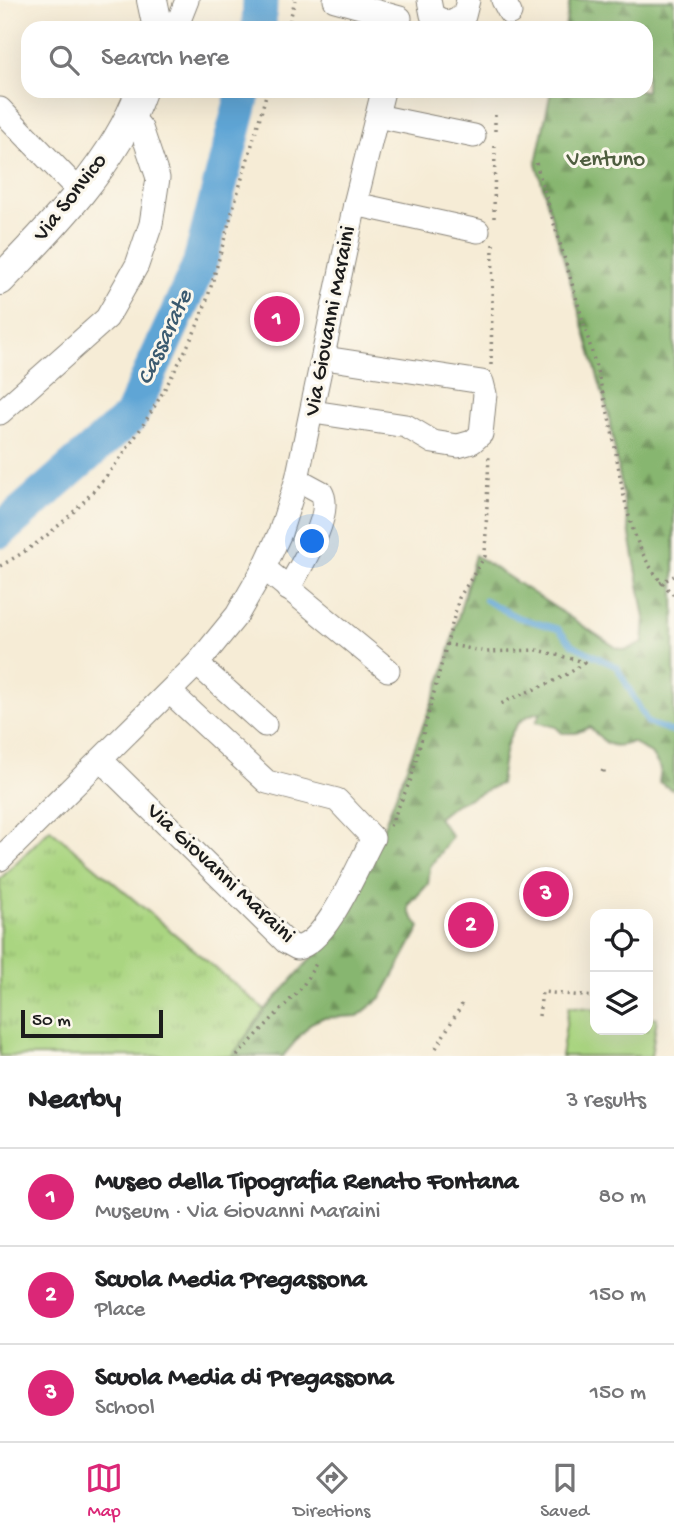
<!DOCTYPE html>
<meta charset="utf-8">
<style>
:root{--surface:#fff;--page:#f2f2f2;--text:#202124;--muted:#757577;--line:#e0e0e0;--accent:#db2777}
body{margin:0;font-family:"Gochi Hand",sans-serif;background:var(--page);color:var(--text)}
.controls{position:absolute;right:21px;bottom:21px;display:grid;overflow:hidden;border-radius:14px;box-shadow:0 7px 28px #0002}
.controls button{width:63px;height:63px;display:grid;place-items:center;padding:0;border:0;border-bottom:2px solid var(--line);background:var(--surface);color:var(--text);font:35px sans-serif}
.scale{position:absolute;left:21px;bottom:18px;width:142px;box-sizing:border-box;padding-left:7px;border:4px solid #1c1c1c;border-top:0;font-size:19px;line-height:24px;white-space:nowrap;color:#1c1c1c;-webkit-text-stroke:5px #fbf7ec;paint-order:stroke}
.you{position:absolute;left:313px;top:542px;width:24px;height:24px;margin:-18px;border:5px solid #fff;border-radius:50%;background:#1a73e8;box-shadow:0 0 0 10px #1a73e833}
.badge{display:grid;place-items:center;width:46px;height:46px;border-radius:50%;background:var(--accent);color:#fff;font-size:23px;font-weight:700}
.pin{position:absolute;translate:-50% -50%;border:4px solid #fff;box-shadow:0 2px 7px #0006}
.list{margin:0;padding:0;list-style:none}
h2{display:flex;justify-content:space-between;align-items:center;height:91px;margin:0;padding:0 28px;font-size:30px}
h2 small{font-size:23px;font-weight:400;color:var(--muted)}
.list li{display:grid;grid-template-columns:46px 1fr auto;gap:21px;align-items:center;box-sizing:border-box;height:98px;padding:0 28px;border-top:2px solid var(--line)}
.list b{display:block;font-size:26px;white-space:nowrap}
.list p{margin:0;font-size:23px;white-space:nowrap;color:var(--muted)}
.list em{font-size:23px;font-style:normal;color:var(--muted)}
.icon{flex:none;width:38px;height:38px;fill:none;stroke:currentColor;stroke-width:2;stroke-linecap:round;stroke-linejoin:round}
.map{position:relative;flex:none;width:674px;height:1056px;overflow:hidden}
.search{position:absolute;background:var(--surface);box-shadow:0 7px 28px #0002;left:21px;right:21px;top:21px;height:77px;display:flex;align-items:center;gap:18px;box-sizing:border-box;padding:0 24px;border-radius:21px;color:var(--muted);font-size:26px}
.sheet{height:385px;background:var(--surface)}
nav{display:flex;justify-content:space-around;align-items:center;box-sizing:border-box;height:98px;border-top:2px solid var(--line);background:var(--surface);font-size:19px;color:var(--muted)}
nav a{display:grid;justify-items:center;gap:4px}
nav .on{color:var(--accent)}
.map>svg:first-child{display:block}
.grass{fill:url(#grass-tufts);stroke:#63784e;stroke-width:2}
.forest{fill:url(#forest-firs);stroke:#526946;stroke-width:2}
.park{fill:#aad581;stroke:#63784e;stroke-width:2}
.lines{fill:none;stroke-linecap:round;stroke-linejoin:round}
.stream{stroke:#5ea5d5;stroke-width:6}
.river{stroke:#5ea5d5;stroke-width:35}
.minor-casing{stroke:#898479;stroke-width:25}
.major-casing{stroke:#898479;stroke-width:32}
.path{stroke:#898479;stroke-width:3.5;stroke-dasharray:2 5;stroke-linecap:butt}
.minor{stroke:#fff;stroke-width:23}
.major{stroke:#fff;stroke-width:30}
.labels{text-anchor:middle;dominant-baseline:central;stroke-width:6;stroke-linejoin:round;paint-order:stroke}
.park-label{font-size:23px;fill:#4e5d3f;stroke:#fbf7ec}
.street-label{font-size:23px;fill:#1c1c1c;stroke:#fbf7ec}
.water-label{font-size:24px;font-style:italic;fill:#3a5a6f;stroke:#fbf7ec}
</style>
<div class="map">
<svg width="674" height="1056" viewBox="0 0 674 1056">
<defs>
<pattern id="grass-tufts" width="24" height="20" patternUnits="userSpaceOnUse" patternTransform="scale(1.75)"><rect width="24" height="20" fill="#aad581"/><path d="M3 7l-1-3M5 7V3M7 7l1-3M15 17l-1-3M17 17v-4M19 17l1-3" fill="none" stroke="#92b66f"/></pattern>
<pattern id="forest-firs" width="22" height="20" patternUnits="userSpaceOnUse" patternTransform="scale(1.75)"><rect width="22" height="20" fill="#87b66f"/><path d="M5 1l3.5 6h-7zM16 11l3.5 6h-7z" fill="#6e935a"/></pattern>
</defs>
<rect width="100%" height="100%" fill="#fbf7ec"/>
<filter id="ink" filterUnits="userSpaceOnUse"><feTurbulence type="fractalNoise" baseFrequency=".0143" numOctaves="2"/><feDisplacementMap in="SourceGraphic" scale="14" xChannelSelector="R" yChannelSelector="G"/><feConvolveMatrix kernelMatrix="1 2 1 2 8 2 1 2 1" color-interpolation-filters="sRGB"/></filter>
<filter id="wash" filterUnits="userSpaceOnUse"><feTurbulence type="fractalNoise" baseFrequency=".00686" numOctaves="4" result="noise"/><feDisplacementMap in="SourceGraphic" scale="28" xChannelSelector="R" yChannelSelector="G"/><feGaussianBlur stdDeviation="1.57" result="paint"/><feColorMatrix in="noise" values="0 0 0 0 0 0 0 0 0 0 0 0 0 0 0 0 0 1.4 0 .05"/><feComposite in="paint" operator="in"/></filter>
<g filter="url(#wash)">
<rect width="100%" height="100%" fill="#f6ecd6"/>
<polygon class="grass" points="50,829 265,1010 232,1056 0,1056 0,879"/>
<path class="forest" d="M570 0H674V787L672 790 659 782 661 769 651 754 632 742C612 751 604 743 590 727L576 733H562L556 727 536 722 541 712C506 717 504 755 500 784L454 805 438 818 452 836 430 867 428 884 409 905V912L420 927 382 997 358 1016 322 1018 311 1023 283 1056H232L265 1010 324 944 373 854 443 674 475 555 617 648 626 650 643 643 645 618 608 412 536 163 551 91H646V28H565Z"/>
<polygon class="park" points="569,1006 595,1009 595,1030 648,1030 648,1017 657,1018 651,1056 561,1056"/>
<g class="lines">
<polyline class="stream" points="485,600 517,617 558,629 573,645 617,667 648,723 674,732"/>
<g class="river">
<polyline points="259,28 260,0"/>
<polyline points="0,531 130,417 199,266 244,91"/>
</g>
</g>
</g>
<g filter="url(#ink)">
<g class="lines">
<g class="minor-casing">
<g id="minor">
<polyline points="335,0 400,18"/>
<polyline points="429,0 432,15 448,24 464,16 468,0"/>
<polyline points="503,0 510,13"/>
<polyline points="176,28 187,0"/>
<polyline points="0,109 80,192"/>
<polyline points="377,116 474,136"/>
<polyline points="355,204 478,231"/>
<polyline points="313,412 406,426 433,442 458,446 472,442 481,434 485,394 482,382 325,358"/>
<polyline points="0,413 107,318 137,265 151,224 158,178 141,128 131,116"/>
<polyline points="264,568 388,670"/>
<path d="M288 589C299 569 335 513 321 492L297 479"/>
<polyline points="197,664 265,725"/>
<path d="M101 760 286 942 297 948C328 942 358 865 373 838L337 800 267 782 170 692"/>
<polyline points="0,859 197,664 237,615 264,568 280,533 297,479 355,204 383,91"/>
</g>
</g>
<g class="major-casing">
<g id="major">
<polyline points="152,0 158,28"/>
<path d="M0 280C51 228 117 160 141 91"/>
</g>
</g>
<g class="path">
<polyline points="288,28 295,0"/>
<polyline points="495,131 495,115"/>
<path d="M536 163C560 245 586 326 607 409 623 471 621 548 674 595"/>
<polyline points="494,218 495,142"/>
<polyline points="491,365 493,244"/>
<path d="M0 566C90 518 146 429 190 341 208 306 216 267 227 230 240 183 255 137 267 91"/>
<polyline points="660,583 674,576"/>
<path d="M446 644 487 652 538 650 584 662C561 683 526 690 499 705"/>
<polyline points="602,772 604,768 604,773"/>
<polyline points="390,826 411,779 459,598 485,556 489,453"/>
<polyline points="539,1016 542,992 595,997"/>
<polyline points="436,1048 464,1001"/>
<polyline points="237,1056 302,987 317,962"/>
</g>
<use href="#minor" class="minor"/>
<use href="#major" class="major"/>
</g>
</g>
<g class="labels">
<g class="park-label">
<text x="606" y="160">Ventuno</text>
</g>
<g class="street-label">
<text transform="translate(71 198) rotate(-52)">Via Sonvico</text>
<text transform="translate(331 321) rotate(-79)">Via Giovanni Maraini</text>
<text transform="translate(220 874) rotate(43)">Via Giovanni Maraini</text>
</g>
<g class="water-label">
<text transform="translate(166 338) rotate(-65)">Cassarate</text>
</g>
</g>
</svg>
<div class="controls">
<button><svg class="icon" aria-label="locate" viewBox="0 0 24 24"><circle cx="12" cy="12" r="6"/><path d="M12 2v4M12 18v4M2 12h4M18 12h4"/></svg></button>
<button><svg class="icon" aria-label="layers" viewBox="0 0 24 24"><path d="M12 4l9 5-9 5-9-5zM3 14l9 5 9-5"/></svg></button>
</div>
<div class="scale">50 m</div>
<div class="you"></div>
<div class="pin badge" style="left:277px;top:319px">1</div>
<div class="pin badge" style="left:471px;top:925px">2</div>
<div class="pin badge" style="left:546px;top:894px">3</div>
<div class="search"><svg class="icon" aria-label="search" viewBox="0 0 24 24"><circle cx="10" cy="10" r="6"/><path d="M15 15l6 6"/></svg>Search here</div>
</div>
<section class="sheet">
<h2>Nearby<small>3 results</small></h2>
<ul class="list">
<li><span class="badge">1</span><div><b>Museo della Tipografia Renato Fontana</b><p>Museum · Via Giovanni Maraini</p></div><em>80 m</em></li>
<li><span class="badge">2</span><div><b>Scuola Media Pregassona</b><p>Place</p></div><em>150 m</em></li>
<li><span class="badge">3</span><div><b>Scuola Media di Pregassona</b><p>School</p></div><em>150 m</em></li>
</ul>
</section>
<nav>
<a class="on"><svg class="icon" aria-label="map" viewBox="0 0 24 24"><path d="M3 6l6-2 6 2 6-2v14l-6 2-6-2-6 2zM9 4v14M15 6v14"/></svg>Map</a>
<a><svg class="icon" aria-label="directions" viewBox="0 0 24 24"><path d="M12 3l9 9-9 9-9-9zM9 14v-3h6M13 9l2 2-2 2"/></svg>Directions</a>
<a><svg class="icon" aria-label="saved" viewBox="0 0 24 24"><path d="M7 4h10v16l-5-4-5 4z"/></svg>Saved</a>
</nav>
